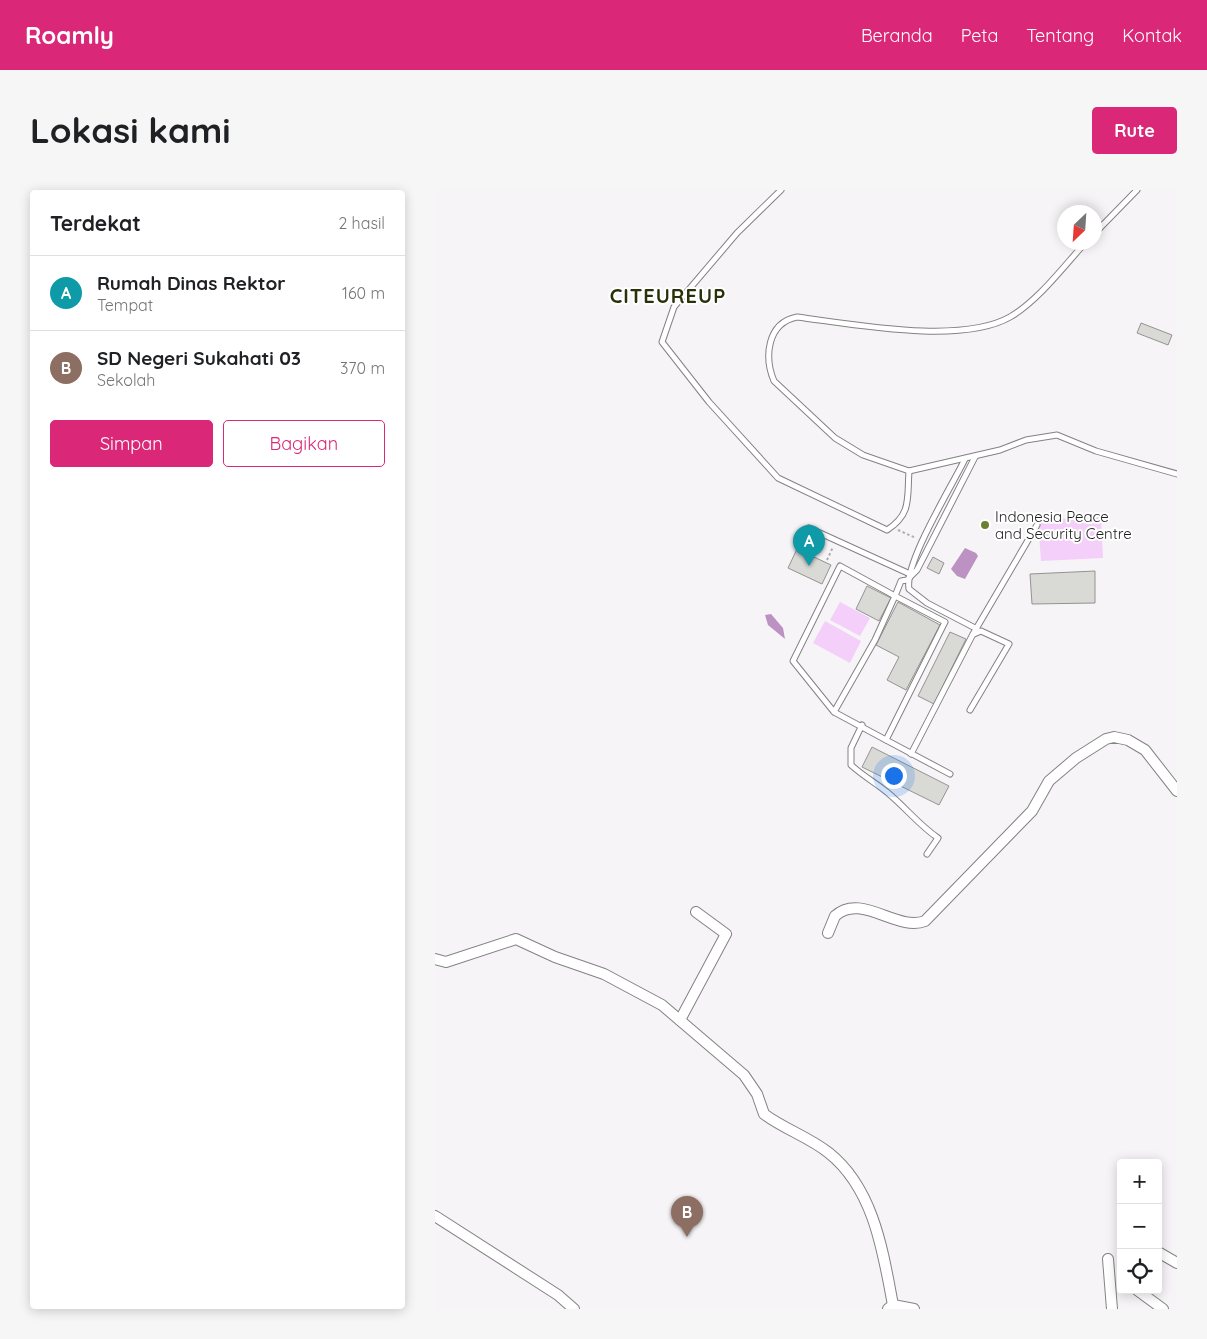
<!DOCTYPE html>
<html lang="id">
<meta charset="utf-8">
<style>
:root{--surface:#fff;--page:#f6f6f6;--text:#202124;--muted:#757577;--line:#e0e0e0;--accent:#db2777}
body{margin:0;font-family:Quicksand,sans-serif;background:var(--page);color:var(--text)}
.controls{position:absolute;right:15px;bottom:15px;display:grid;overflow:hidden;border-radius:5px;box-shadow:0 2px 12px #0003}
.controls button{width:45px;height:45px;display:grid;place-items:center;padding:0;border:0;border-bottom:1px solid var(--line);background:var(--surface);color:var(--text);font:25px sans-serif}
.compass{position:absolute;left:622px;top:15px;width:45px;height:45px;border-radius:50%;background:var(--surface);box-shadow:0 2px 12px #0003;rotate:205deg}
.you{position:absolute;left:458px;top:585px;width:18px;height:18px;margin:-12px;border:4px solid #fff;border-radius:50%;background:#1a73e8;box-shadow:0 0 0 8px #1a73e833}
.badge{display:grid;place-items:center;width:32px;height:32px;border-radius:50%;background:var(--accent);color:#fff;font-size:16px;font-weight:700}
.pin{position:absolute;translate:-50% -41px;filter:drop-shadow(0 1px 2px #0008)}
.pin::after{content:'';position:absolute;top:26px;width:18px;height:15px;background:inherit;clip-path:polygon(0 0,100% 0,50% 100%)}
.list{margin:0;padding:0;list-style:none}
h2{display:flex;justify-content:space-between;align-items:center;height:65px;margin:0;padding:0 20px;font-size:21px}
h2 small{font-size:16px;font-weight:400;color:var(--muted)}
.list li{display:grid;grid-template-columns:32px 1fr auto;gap:15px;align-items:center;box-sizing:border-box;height:75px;padding:0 20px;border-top:1px solid var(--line)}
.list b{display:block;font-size:19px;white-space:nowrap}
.list p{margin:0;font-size:16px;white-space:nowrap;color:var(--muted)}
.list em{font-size:16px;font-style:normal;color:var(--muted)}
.actions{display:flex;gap:10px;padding:15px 20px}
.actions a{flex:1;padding:11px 0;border:1px solid var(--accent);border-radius:5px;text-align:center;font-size:18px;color:var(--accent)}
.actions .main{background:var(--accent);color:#fff}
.icon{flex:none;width:28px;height:28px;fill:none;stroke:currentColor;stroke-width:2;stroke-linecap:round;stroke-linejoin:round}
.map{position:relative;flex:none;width:742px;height:1119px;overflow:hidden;border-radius:5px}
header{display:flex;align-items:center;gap:30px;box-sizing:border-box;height:70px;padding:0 25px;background:var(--accent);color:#fff}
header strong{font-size:24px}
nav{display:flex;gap:28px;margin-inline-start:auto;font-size:18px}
.intro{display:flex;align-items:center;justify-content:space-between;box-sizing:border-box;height:120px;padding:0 30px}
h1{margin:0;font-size:35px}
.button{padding:12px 22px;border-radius:5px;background:var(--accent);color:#fff;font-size:18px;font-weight:700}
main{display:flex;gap:30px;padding:0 30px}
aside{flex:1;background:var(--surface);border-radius:5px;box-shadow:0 2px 12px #0003}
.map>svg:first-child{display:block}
.green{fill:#f3cff9}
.water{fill:#bc92c3}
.building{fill:#d9dad6;stroke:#939491}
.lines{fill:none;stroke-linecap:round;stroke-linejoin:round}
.lane-casing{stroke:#848284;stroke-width:7}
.street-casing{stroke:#848284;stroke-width:12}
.path{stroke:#aeabae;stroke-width:2;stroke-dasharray:2.5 2.5;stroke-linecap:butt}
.lane{stroke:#fff;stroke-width:5}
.street{stroke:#fff;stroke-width:10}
.poi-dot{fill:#6e802f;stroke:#fff;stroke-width:2}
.labels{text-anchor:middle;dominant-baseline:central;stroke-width:4;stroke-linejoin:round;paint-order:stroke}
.poi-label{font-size:15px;fill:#201f20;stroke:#fff;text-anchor:start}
.district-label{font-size:20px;font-weight:bold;letter-spacing:1px;fill:#293109;stroke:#fff}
</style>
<header>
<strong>Roamly</strong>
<nav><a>Beranda</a><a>Peta</a><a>Tentang</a><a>Kontak</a></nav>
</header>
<div class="intro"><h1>Lokasi kami</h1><a class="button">Rute</a></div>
<main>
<aside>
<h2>Terdekat<small>2 hasil</small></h2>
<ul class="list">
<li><span class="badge" style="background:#0f9aa8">A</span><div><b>Rumah Dinas Rektor</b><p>Tempat</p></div><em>160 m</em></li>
<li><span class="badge" style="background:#8d6e63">B</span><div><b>SD Negeri Sukahati 03</b><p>Sekolah</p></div><em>370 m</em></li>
</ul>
<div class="actions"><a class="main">Simpan</a><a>Bagikan</a></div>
</aside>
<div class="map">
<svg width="742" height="1119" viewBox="0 0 742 1119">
<rect width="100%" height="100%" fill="#f7f4f7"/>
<g class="green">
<polygon points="666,327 668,368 606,371 603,330"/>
<polygon points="405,412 435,428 425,446 395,430"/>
<polygon points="390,431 426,451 415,473 378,453"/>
</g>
<g class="water">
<polygon points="530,358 541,363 543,366 530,389 522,386 516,379"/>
<polygon points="336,424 348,438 350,449 333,435 330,425"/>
</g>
<g class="building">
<polygon points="706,133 737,145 733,155 702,143"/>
<polygon points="362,359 396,375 387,394 353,378"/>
<polygon points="498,367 509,373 504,384 492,378"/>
<polygon points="660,381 660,413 597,414 595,384"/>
<polygon points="432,396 456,408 444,431 421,419"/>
<polygon points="463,412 505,435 471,500 452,490 464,467 441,455"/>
<polygon points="515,442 531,449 499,514 483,506"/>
<polygon points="437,557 514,596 504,615 427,577"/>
</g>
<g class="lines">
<g class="lane-casing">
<g id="lane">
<path d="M346 0 302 43 239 117 227 152 274 212 343 288 452 340C477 324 472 308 474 281"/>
<polyline points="660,43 702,0"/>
<path d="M651 52C629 76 603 111 575 127 526 155 418 134 362 127 332 133 329 167 339 191L400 248 428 265 474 281 565 260 591 250 622 245 661 261 742 284"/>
<path d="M530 269C517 296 469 373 474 399L492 413 542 439"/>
<polyline points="374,338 475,384"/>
<polyline points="535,520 574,454 546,441 539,444"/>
<polyline points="399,522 358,471 405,376 460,406 440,450 399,522 451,550"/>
<path d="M427 535 416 558V575C428 586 441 593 453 603 471 618 484 635 503 648L492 664"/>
<polyline points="476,564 538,444 602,335"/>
<polyline points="515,584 451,550 510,432 460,406 466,391 472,390 482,380 540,267"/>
</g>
</g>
<g class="street-casing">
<g id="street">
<path d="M393 743 400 726C426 702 462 742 490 731L597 621 614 591 641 568 671 549 679 547 693 550 710 560 742 601"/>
<path d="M0 769 11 772 81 749 120 767 169 784 227 815 309 885 322 904 329 924C349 939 374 947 394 963 439 999 448 1062 458 1115"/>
<polyline points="245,830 291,744 261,722"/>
<polyline points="0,1026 123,1105 139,1119"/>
<polyline points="723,1062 742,1073"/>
<polyline points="673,1069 677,1119"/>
<polyline points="702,1100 728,1119"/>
<polyline points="453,1119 458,1115 479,1119"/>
</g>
</g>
<g class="path">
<polyline points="463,340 481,348"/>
<polyline points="392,370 398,357"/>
</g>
<use href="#lane" class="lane"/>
<use href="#street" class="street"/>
</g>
<circle class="poi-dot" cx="550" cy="335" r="5"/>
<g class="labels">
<g class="poi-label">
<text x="560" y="326">Indonesia Peace<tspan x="560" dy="17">and Security Centre</tspan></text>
</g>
<g class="district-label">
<text x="233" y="105">CITEUREUP</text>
</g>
</g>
</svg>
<div class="controls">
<button>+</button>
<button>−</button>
<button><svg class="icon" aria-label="locate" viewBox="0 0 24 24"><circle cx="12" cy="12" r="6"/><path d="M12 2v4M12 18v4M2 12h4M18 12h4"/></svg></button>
</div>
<svg class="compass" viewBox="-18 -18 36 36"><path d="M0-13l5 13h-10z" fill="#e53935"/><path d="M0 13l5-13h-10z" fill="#757577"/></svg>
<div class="you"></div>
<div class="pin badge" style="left:374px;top:376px;background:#0f9aa8">A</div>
<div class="pin badge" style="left:252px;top:1047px;background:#8d6e63">B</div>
</div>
</main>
